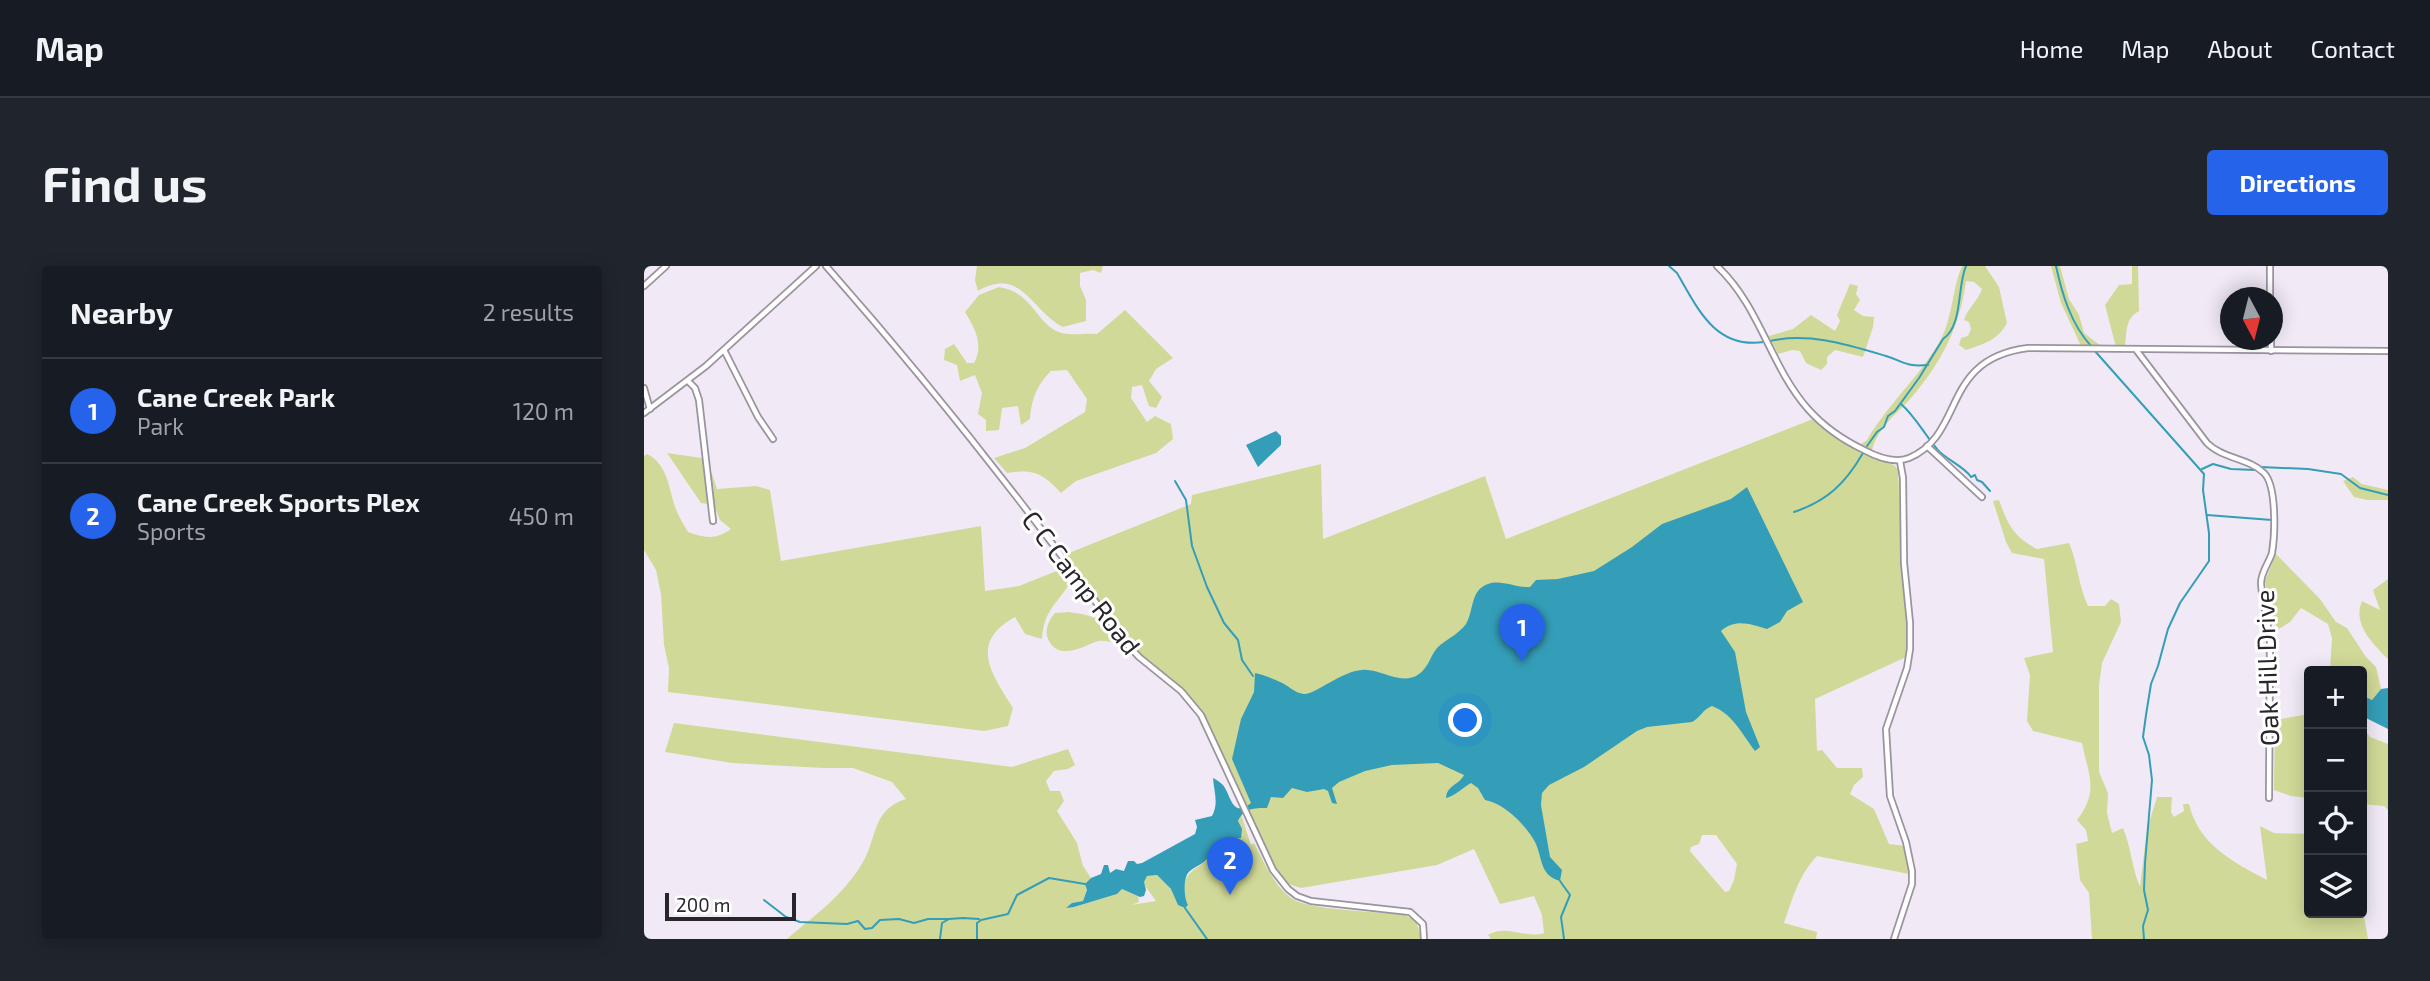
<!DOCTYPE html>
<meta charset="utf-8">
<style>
:root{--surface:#171b24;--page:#20242c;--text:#f1f3f6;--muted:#9ea1a6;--line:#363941;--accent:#2563eb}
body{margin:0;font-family:"Exo 2",sans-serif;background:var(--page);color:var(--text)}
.controls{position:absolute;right:21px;bottom:21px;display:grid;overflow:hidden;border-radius:7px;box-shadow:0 4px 18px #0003}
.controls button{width:63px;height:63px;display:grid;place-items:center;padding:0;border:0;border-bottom:2px solid var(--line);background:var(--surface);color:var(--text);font:35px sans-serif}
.compass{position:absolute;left:1576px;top:21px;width:63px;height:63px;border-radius:50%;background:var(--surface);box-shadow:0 4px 18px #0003;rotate:173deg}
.scale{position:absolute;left:21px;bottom:18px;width:131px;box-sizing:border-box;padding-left:7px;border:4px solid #29262b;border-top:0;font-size:19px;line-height:24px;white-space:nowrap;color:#29262b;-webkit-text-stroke:5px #fff;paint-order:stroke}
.you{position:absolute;left:822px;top:455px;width:24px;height:24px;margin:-18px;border:5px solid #fff;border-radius:50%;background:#1a73e8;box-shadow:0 0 0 10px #1a73e833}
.badge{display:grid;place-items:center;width:46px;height:46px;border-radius:50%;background:var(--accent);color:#fff;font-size:23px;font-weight:700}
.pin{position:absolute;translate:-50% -58px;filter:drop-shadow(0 2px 4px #0008)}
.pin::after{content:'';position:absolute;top:37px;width:24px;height:21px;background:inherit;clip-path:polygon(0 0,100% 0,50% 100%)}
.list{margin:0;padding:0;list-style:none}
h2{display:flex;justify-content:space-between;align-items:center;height:91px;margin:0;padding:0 28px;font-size:30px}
h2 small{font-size:23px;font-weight:400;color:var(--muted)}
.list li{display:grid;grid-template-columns:46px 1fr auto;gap:21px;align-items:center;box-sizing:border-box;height:105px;padding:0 28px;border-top:2px solid var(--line)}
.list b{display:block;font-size:26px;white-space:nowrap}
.list p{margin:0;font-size:23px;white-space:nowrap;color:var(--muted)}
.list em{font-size:23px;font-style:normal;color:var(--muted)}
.icon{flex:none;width:38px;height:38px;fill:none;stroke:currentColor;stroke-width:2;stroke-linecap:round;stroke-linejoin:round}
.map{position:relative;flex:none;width:1744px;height:673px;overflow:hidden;border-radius:7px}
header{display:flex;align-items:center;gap:42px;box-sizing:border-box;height:98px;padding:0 35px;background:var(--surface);border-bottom:2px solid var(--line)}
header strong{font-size:33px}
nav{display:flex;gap:38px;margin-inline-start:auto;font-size:24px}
.intro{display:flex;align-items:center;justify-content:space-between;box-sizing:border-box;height:168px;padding:0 42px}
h1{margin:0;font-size:49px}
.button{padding:18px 32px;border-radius:7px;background:var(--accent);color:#fff;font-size:24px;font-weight:700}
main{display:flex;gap:42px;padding:0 42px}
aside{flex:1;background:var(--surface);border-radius:7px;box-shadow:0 4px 18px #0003}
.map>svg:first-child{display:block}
.green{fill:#d1d998;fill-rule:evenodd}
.water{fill:#349eb8}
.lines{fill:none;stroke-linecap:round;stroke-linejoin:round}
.stream{stroke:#349eb8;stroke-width:2}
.street-casing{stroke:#9b939f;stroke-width:8}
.street{stroke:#fff;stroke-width:4.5}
.labels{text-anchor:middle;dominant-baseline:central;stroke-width:6;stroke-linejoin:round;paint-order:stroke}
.street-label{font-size:26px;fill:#29262b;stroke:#fff}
</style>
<header>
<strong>Map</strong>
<nav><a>Home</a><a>Map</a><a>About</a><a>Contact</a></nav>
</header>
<div class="intro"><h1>Find us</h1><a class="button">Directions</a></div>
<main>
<aside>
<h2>Nearby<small>2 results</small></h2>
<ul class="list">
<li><span class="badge">1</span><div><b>Cane Creek Park</b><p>Park</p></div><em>120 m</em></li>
<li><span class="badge">2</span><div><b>Cane Creek Sports Plex</b><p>Sports</p></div><em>450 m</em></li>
</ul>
</aside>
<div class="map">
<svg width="1744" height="673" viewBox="0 0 1744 673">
<rect width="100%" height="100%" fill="#f1eaf6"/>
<g class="green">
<path d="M333 0H459L457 7 449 4 436 7V20L442 34V55L419 61C387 45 378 0 334 25L331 14Z"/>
<path d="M1318 0H1341L1355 21 1363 57C1354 74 1340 78 1322 84L1315 79 1317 72 1324 70 1327 63 1325 56 1320 54C1323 43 1334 35 1338 23L1330 16 1322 15C1316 61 1297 97 1267 132 1251 150 1235 160 1228 184L1217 178 1223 174C1244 138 1277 109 1297 73 1309 49 1308 23 1318 0Z"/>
<polygon points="1407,0 1416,0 1425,33 1435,49 1440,67 1457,80 1437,80 1417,37"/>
<path d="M1488 0H1494L1495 45C1481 52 1483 66 1481 80L1472 81 1461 39 1475 19 1488 18Z"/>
<polygon points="1206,18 1214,20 1212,28 1216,34 1210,44 1219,50 1230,51 1229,61 1219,91 1191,84 1183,91 1183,98 1177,104 1162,97 1156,85 1148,84 1134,88 1125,70 1149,63 1167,49 1191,65 1196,55 1193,49"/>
<path d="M355 21C391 27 392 60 418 67 429 70 442 67 453 68L481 44 529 92 512 103 505 115 518 131 512 142 505 140 498 119 488 121 487 132 503 156 511 150 527 158 529 173 512 187 432 215 417 227C398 207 390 203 363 207L350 192 381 182 441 146 443 133 423 104 407 105C392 120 388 133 386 153L377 159 374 140 358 142 355 164 342 165V154L334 148 338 127 331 109 316 115 313 99 300 94 301 83 310 78 323 97H330C340 79 331 62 321 46L335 29Z"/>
<path d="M1169 153 1205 179 1251 200 1254 204 1259 306 1264 349 1262 391 1171 433 1173 485 1178 484 1193 502H1218L1219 511 1210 519 1206 528 1230 543 1245 578 1261 580 1265 608 1173 590C1154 610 1149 632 1140 657L1173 666 1172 673H847L844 669C863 658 880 673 900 667L898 649 890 630 856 638 830 583 793 599 657 622 641 617 628 597 568 465 556 443 537 423 488 382 420 289 547 238 548 229 677 198 679 273 841 210 862 273ZM1058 569H1072L1093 598 1090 614 1085 625 1081 626 1046 585 1047 581 1055 578Z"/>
<path d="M23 187 58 192 68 208 73 223 112 220 126 224 137 295 337 260 341 325 375 320 420 302 427 315C413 339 400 343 398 373L381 368 371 351C324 377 348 408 369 442L364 460 340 465 24 426 25 402 20 379 17 328 12 304 0 284V190L3 188C25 198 25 227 33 246 36 253 40 259 44 266 60 272 72 274 87 263L76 254 70 239 57 237Z"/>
<polygon points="1709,211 1718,218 1744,224 1744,234 1723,234 1710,231 1699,215"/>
<path d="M1355 234C1364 259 1369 270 1393 283L1425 277C1434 297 1434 319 1444 340H1461L1467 333 1475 338 1477 356 1458 397 1455 419V506L1464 527 1463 547 1468 567 1479 562C1487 581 1488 602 1496 621L1503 563 1513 531H1528L1527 546 1530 551 1540 545 1539 538H1545C1554 578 1589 596 1623 614L1616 560 1630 567 1665 568V647H1718V639L1724 673H1448L1445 627 1436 614 1432 578 1444 575 1442 564 1433 554C1455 525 1445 511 1438 477L1389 465 1383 455 1386 409 1380 392 1409 386 1400 293 1368 287 1362 276 1349 235Z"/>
<polygon points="1632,288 1676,333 1692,356 1703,362 1722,391 1732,401 1737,423 1728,434 1724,432 1718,434 1718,405 1686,405 1688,372 1684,358 1657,342 1646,356 1635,363 1629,355 1621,315"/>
<path d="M1744 313V393C1729 378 1708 358 1718 335L1736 344 1729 324Z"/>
<path d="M424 346C447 349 463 352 472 376 467 376 459 374 454 375 440 380 414 396 404 373 400 364 405 354 411 347Z"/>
<polygon points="1665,448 1665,532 1647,530 1630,524 1631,454"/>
<path d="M30 457 368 501 424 483 431 499 424 503 410 505 402 515 406 525H416L420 535 413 545 433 577 439 600 447 612 442 618 443 624 439 635 428 637 430 641 473 628 478 623 494 630 495 636 487 639 512 635 499 617 503 610 513 609 527 623 541 616C545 604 553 603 561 595 572 583 569 580 587 573L597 548 607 579 610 577C620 596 632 625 652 635 672 644 737 646 761 649L772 655 778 673H143C171 649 196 632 216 601 234 575 226 544 262 533L248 516 209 502H180L88 497 21 486Z"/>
<polygon points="1718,460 1726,471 1744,478 1744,544 1740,540 1718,538"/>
</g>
<g class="water">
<polygon points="632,165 637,170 637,179 614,201 602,179"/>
<path d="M1103 221 1159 336 1143 345 1136 356 1123 363C1107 358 1091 352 1077 365L1091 386 1102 446 1116 481 1111 485C1098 468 1089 448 1068 440 1059 443 1056 452 1048 456L1003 461 993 465 940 501 905 519 898 527 897 539 906 591 918 604 916 615C895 609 899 592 891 576 881 558 861 538 841 534L834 522 827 517C818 522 811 530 802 532 803 519 815 519 820 509L794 497 748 499 721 505 695 516 688 522 693 538 688 537 684 525 680 523 663 526 648 522 639 532 627 531 623 542C610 542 600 542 594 555L598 563 597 572C574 574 575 579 562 594 557 599 548 602 544 607 539 614 540 633 544 639L541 642 534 639 527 623 513 609 503 610 500 616 502 624 500 630 496 631 478 623 473 628 430 641 422 642 428 637 439 635 443 624 441 618 447 612 457 608 460 599H464L466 607 472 603 480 605 484 595H490L493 598 498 597 551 568 553 561 551 554 568 550C575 537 570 526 569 512 573 514 576 516 579 519 587 529 588 553 607 537L588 493 597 453 610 426 611 407C619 409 628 412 636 416 644 419 650 427 660 428 670 429 698 405 718 404 736 402 757 421 775 408 785 401 786 390 793 382 801 374 815 368 822 358 830 345 826 324 844 318 857 313 872 322 886 321L892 314 914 313 950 305 988 281 1018 258 1087 233Z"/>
<polygon points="1744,422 1744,463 1718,450 1718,434 1724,432 1728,434 1737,423"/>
</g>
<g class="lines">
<g class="stream">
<path d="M1025 0 1033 7C1054 43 1071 83 1120 76"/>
<path d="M1412 0C1418 28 1427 58 1447 80"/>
<path d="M1126 75C1165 66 1205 79 1242 90 1261 96 1262 101 1284 99"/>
<polyline points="1450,84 1560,208 1559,224 1565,267 1565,295 1536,337 1524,363 1514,400 1507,418 1502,449 1499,471 1505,489 1508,514 1501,597 1500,624 1504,644 1499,660 1500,673"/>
<path d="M1257 138C1271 150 1281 169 1293 183 1301 193 1321 201 1327 211L1331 209 1333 214 1338 216 1346 225"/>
<path d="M1223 180 1233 166 1240 161 1244 150 1251 145 1275 112 1299 73C1319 60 1313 20 1322 0"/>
<polyline points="1616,201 1664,203 1697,208 1716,222 1744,229"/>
<polyline points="1558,203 1569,198 1587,203 1611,204"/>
<polyline points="531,215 542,234 548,280 563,321 580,357 594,374 598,394 609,410"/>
<path d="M1150 246C1183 235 1201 218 1219 187"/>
<polyline points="1563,249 1628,254"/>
<polyline points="916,615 926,629 917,651 920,673"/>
<polyline points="120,634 142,651 156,656 203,658 214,655 221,663 228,662 236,654 255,653 270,657 284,653 305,653"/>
<polyline points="541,642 563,673"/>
<polyline points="296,673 298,657 305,653 319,652 335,653"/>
<polyline points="333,673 333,657 337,654 364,648 373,629 405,612 441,618"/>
</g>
<g class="street-casing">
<g id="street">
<path d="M182 0C288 120 387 246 481 376L495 391 537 425 557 449 629 604 644 623 653 630 667 635 766 646 779 658 780 673"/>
<path d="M1073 0C1116 40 1126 100 1164 143 1180 161 1199 174 1220 184 1233 191 1250 198 1265 192 1322 168 1296 93 1384 82L1744 85"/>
<polyline points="1626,0 1626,32"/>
<polyline points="0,20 22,0"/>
<polyline points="1627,74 1627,85"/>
<polyline points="80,84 114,151 129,173"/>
<path d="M1493 85 1563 177C1579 193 1605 192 1620 207 1633 220 1631 269 1628 287 1625 297 1617 306 1617 317 1618 336 1625 357 1626 377L1625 532"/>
<polyline points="44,115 51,122 55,134 69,255"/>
<polyline points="0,122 6,143"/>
<polyline points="0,147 62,100 172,0"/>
<polyline points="1283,180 1338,231"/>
<polyline points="1250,673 1268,618 1268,605 1262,576 1246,530 1242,463 1263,402 1266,383 1266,357 1260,297 1259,212 1256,195"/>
</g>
</g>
<use href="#street" class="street"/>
</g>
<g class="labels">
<g class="street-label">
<text transform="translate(438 316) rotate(52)">C C Camp Road</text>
<text transform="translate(1622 402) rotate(-92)">Oak Hill Drive</text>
</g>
</g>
</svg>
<div class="controls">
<button>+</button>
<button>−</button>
<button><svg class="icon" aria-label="locate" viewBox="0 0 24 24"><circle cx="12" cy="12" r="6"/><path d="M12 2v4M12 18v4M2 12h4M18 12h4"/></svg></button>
<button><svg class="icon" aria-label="layers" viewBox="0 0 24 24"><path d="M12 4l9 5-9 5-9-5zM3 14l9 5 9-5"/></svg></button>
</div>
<svg class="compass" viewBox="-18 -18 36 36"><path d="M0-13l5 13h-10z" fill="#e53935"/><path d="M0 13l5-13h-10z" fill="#9ea1a6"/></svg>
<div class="scale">200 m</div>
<div class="you"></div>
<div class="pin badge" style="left:878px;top:396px">1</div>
<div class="pin badge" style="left:586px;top:629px">2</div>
</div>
</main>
